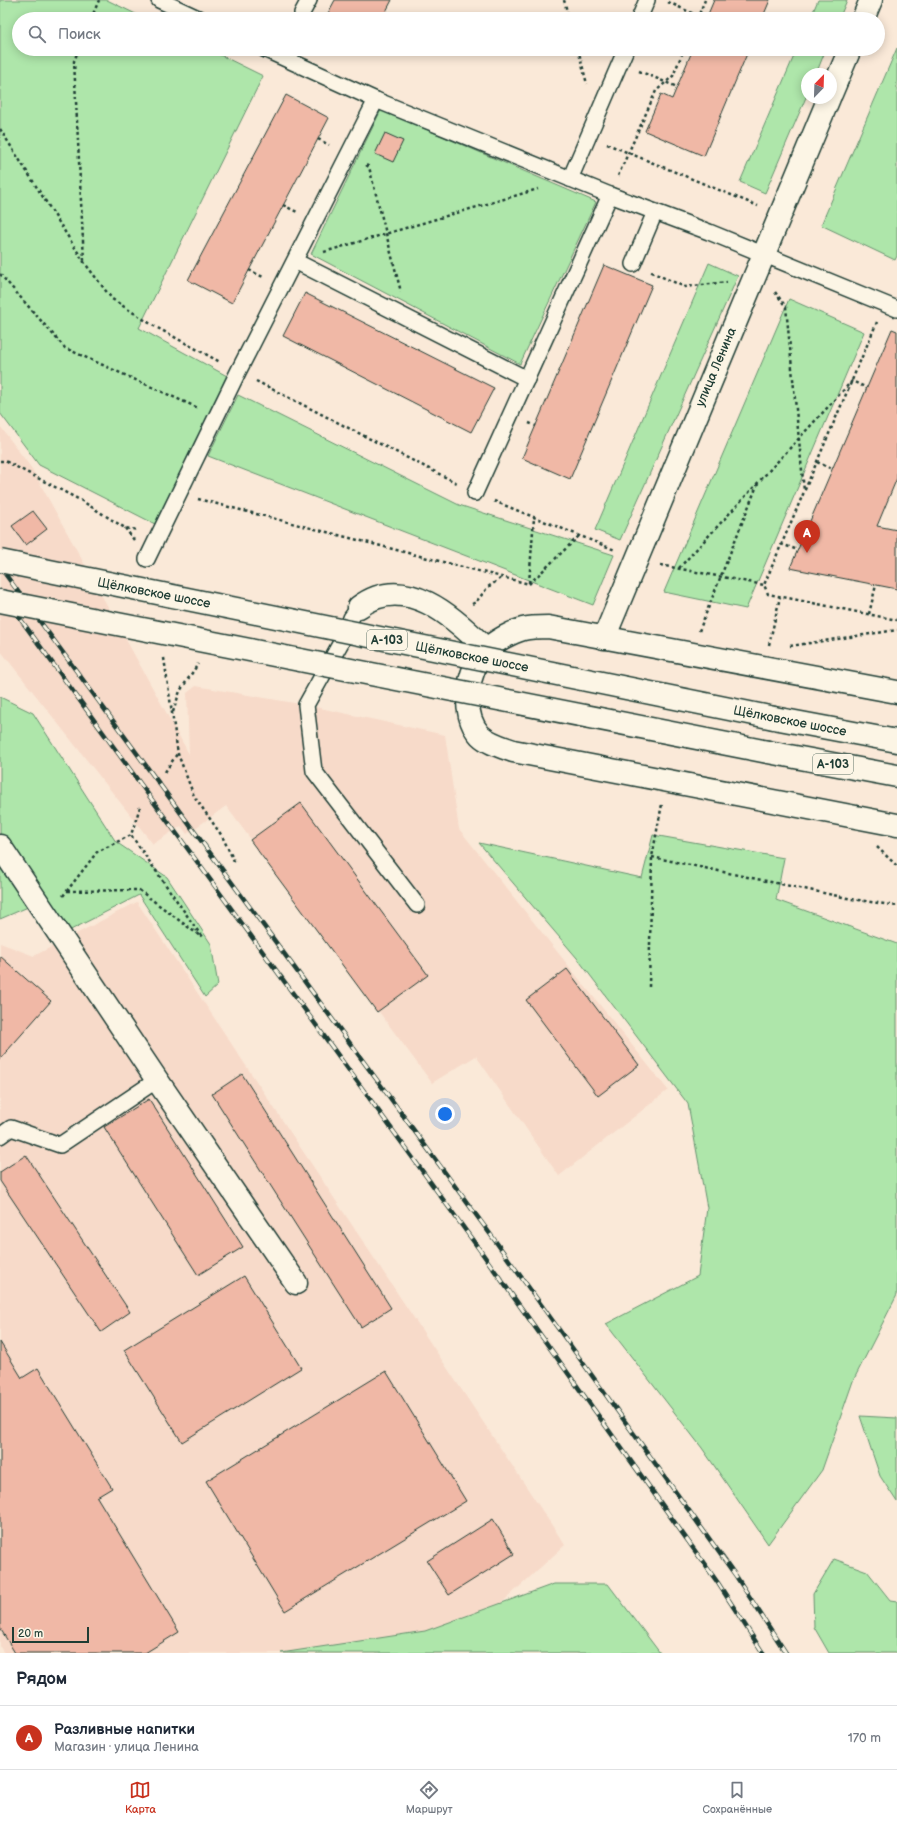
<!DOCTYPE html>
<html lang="ru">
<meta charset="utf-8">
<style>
:root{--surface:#fff;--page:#f6f6f7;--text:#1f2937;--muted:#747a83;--line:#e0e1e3;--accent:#c8321e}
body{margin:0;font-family:"Balsamiq Sans",sans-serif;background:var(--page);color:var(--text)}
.compass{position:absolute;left:801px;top:68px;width:36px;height:36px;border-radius:50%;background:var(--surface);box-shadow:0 2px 10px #0003;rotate:23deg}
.scale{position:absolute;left:12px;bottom:10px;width:77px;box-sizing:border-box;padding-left:4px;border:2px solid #1f3d34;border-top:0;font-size:11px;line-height:14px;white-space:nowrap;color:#1f3d34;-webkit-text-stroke:3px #fcf5e5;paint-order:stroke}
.you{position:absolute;left:445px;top:1114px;width:14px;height:14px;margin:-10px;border:3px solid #fff;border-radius:50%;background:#1a73e8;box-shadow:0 0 0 6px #1a73e833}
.badge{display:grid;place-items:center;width:26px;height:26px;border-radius:50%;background:var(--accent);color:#fff;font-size:13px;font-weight:700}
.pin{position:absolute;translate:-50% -33px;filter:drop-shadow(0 1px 2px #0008)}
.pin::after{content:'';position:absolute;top:21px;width:14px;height:12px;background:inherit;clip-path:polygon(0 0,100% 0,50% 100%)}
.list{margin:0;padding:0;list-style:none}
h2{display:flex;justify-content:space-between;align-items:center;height:52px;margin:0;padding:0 16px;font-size:17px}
h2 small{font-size:13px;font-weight:400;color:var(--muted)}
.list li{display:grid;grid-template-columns:26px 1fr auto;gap:12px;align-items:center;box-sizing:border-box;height:64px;padding:0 16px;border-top:1px solid var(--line)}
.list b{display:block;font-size:15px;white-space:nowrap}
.list p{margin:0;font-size:13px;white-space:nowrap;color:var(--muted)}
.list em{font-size:13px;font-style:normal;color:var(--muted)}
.icon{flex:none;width:22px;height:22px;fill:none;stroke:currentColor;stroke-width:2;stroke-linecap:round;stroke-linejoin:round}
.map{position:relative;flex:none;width:897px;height:1653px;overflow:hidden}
.search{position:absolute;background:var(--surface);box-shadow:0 2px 10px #0003;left:12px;right:12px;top:12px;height:44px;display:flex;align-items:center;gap:10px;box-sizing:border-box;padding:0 14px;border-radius:22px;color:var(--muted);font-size:15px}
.sheet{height:116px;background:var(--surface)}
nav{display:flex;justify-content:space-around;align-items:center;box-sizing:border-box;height:56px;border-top:1px solid var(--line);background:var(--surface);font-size:11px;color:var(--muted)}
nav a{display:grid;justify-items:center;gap:2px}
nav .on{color:var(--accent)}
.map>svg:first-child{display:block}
.built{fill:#f7dac9}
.green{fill:#aee6aa;stroke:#66926f}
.building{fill:#f0b8a6;stroke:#1f3d34}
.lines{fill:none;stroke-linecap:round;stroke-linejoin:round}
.service-casing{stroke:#1f3d34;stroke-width:18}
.minor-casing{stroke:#1f3d34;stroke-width:25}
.tertiary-casing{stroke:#1f3d34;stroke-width:25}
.primary-casing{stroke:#1f3d34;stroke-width:25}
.path{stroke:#1f3d34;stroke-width:2.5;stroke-dasharray:3 3;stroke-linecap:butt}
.service{stroke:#fcf5e5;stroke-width:15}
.minor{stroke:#fcf5e5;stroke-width:22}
.tertiary{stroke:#fcf5e5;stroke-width:22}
.primary{stroke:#fcf5e5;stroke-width:22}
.rail-casing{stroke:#1f3d34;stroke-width:4.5}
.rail{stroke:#fcf5e5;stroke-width:3;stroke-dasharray:9;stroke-linecap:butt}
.primary-bridge-casing{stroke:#1f3d34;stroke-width:25;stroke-linecap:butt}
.primary-bridge{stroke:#fcf5e5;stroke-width:22}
.labels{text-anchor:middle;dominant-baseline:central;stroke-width:3.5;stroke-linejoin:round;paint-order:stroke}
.shield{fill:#fcf5e5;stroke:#617469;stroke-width:1}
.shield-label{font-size:12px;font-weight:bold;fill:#1f3d34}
.street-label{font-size:13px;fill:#1f3d34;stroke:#fcf5e5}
</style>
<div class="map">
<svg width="897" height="1653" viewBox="0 0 897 1653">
<rect width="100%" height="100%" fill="#fae9d8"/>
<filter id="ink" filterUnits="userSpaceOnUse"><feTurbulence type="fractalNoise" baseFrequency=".025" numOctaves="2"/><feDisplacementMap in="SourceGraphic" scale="8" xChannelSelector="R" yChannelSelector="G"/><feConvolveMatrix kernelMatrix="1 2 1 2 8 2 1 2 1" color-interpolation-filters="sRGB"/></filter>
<g filter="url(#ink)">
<g class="built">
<polygon points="0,426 32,469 189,754 187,693 196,686 306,705 445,735 459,829 668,1090 559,1176 476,1056 432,1083 226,806 187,834 181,826 153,844 0,650"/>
<polygon points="137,902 565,1545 457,1644 444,1653 4,1653 0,1647 0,943 34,956"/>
</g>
<g class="green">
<polygon points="0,0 107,0 146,19 19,19 19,49 208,49 263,76 139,328 227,376 155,524 39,465 0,413"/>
<polygon points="818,0 847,0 839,19 810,19"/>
<polygon points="897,48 897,256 895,260 821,225"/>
<polygon points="797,49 826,49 816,74 807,74 807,95 765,193 740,182"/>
<polygon points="381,110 596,202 520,364 311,254"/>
<polygon points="709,263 738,276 620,540 595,530"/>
<polygon points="789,299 864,332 746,609 664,592"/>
<polygon points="238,395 459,505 614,555 593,605 208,456"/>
<polygon points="0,697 33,713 116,842 167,877 211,944 218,985 205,997 139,895 57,937 35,904 0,919"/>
<polygon points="653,835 784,858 776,900 897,944 897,1295 853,1381 822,1470 768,1544 702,1448 606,1324 698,1276 707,1208 688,1104 577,958 479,843 642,878"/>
<polygon points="860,1416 897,1418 897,1502 880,1476"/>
<polygon points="834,1559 867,1571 890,1600 897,1601 897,1653 829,1653 814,1627 813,1594"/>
<polygon points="554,1584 608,1584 660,1653 281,1653 425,1631"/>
</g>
<g class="building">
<polygon points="335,0 392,0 382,19 335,19 327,15"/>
<polygon points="714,0 770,0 762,19 706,19"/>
<polygon points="693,49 749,49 704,156 645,131 661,94 672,99"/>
<polygon points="286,95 329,118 232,303 188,280"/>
<polygon points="385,133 403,141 393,162 375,154"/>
<polygon points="604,265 652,285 570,479 522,458"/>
<polygon points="305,293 494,388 471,432 283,336"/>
<polygon points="892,329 897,331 897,478 877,526 897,530 897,589 790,568"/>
<polygon points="33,511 47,529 26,545 12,526"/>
<polygon points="301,803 428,975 377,1012 250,840"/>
<polygon points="0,956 51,1001 0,1059"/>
<polygon points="567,969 639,1065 598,1096 526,1000"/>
<polygon points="242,1074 391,1308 361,1327 212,1094"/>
<polygon points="149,1099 243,1247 198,1275 104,1127"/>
<polygon points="26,1155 130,1312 101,1332 0,1181 0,1172"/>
<polygon points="244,1276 301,1368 182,1442 124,1350"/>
<polygon points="0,1342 22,1378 38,1368 112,1488 97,1497 179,1632 145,1653 15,1653 0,1628"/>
<polygon points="386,1371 466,1501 285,1611 206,1481"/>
<polygon points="493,1519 514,1554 449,1595 427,1561"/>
</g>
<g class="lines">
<g class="service-casing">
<g id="service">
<polyline points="159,0 200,19"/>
<polyline points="302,13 309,0"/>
<polyline points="639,19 647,0"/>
<polyline points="264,49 376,100 610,195 709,232 897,309"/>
<polyline points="570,179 626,49"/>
<polyline points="295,261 527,379"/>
<polyline points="633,264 655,212"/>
<polyline points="475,493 610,195"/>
<polyline points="147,559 238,372 376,100"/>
<polyline points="359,607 351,618 344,637 306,705 314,771 417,905"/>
<polyline points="0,1136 11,1128 60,1145 157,1080"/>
</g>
</g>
<g class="minor-casing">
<g id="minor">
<path d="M359 607C405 572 454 617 486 649"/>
<polyline points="0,846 157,1080 296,1283"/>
</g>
</g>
<g class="tertiary-casing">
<g id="tertiary">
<polyline points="863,19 871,0"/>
<polyline points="831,94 850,49"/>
<polyline points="604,638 829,98"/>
<path d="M897 692 548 627C540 627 531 627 523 629 512 632 495 641 486 650 467 669 460 714 480 735 488 743 502 747 513 751L897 825"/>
</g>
</g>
<g class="primary-casing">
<g id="primary">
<polyline points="774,718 897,741"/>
<polyline points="768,752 897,776"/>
</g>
</g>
<g class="path">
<polyline points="564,0 569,19"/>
<polyline points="668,2 705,19"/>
<polyline points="91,19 99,0"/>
<polyline points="697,19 705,0"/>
<polyline points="79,49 74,61 84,261"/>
<polyline points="578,49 587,84"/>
<polyline points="639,71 677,87"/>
<polyline points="0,129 84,262 112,299 154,326 220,362"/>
<polyline points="318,139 329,145"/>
<polyline points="607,144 758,206"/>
<polyline points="366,165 369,167 401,292"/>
<polyline points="618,176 656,91 673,76 684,49"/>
<polyline points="283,205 297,212"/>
<polyline points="324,252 538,189"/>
<polyline points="249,270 263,277"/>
<polyline points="651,272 685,287 727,282"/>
<polyline points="0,274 65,348 198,408"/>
<polyline points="775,292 786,307 804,491"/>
<polyline points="877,322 764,585 768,594 897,620"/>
<polyline points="256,381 457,483"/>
<polyline points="529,423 536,426"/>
<polyline points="0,461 5,461 82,501 125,528 138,530"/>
<polyline points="817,462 832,469"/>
<polyline points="198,499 529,584"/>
<polyline points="494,501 615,550"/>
<polyline points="125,528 134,540"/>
<polyline points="781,544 798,550"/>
<polyline points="660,565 764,585"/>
<polyline points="679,568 852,381 867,388"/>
<polyline points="529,583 534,518"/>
<polyline points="529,584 579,536"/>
<polyline points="472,604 476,602 488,587 503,577"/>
<polyline points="869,614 876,585"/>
<polyline points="699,631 758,483"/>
<polyline points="769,645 780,597"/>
<polyline points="790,646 897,630"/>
<polyline points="164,658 178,754 194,796 222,836 235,863"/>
<polyline points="173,712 180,691 198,664"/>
<polyline points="165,772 177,754"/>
<polyline points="140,807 131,835 202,937"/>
<polyline points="877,847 897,866"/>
<polyline points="652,857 852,899 897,906"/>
<polyline points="67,891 139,890 200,936"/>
<polyline points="63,896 97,852 131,835"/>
<polyline points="649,987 652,857 662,804"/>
</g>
<use href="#service" class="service"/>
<use href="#minor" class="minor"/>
<use href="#tertiary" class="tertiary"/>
<use href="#primary" class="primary"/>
<g class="rail-casing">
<g id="rail">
<polyline points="0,567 496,1242 736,1576 786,1653"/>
<polyline points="0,591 482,1253 718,1583 763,1653"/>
</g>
</g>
<use href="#rail" class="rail"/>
<g class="primary-bridge-casing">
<g id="primary-bridge">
<polyline points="0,561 774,718"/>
<polyline points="0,601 768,752"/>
</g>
</g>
<use href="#primary-bridge" class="primary-bridge"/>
</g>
</g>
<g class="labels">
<g class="shield">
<rect x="367" y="630" width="40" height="20" rx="3"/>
<rect x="813" y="754" width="40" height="20" rx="3"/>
</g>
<g class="shield-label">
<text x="387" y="640">А-103</text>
<text x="833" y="764">А-103</text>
</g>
<g class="street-label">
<text transform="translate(716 367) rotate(-67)">улица Ленина</text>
<text transform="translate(154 593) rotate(11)">Щёлковское шоссе</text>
<text transform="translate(472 657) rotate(11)">Щёлковское шоссе</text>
<text transform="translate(790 721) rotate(11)">Щёлковское шоссе</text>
</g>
</g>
</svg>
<svg class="compass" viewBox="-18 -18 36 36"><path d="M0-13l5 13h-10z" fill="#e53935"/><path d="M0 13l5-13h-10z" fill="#747a83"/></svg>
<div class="scale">20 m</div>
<div class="you"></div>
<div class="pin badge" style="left:807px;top:553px">A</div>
<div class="search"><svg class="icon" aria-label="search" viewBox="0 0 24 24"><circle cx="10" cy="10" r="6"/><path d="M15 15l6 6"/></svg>Поиск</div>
</div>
<section class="sheet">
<h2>Рядом<small></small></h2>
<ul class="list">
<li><span class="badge">A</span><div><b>Разливные напитки</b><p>Магазин · улица Ленина</p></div><em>170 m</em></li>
</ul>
</section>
<nav>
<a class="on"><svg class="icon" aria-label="map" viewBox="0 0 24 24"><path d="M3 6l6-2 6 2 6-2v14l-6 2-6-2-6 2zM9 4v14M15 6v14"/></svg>Карта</a>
<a><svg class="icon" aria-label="directions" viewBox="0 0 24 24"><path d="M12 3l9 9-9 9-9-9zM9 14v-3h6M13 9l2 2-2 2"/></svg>Маршрут</a>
<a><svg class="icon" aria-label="saved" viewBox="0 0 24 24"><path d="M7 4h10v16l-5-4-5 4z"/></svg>Сохранённые</a>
</nav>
